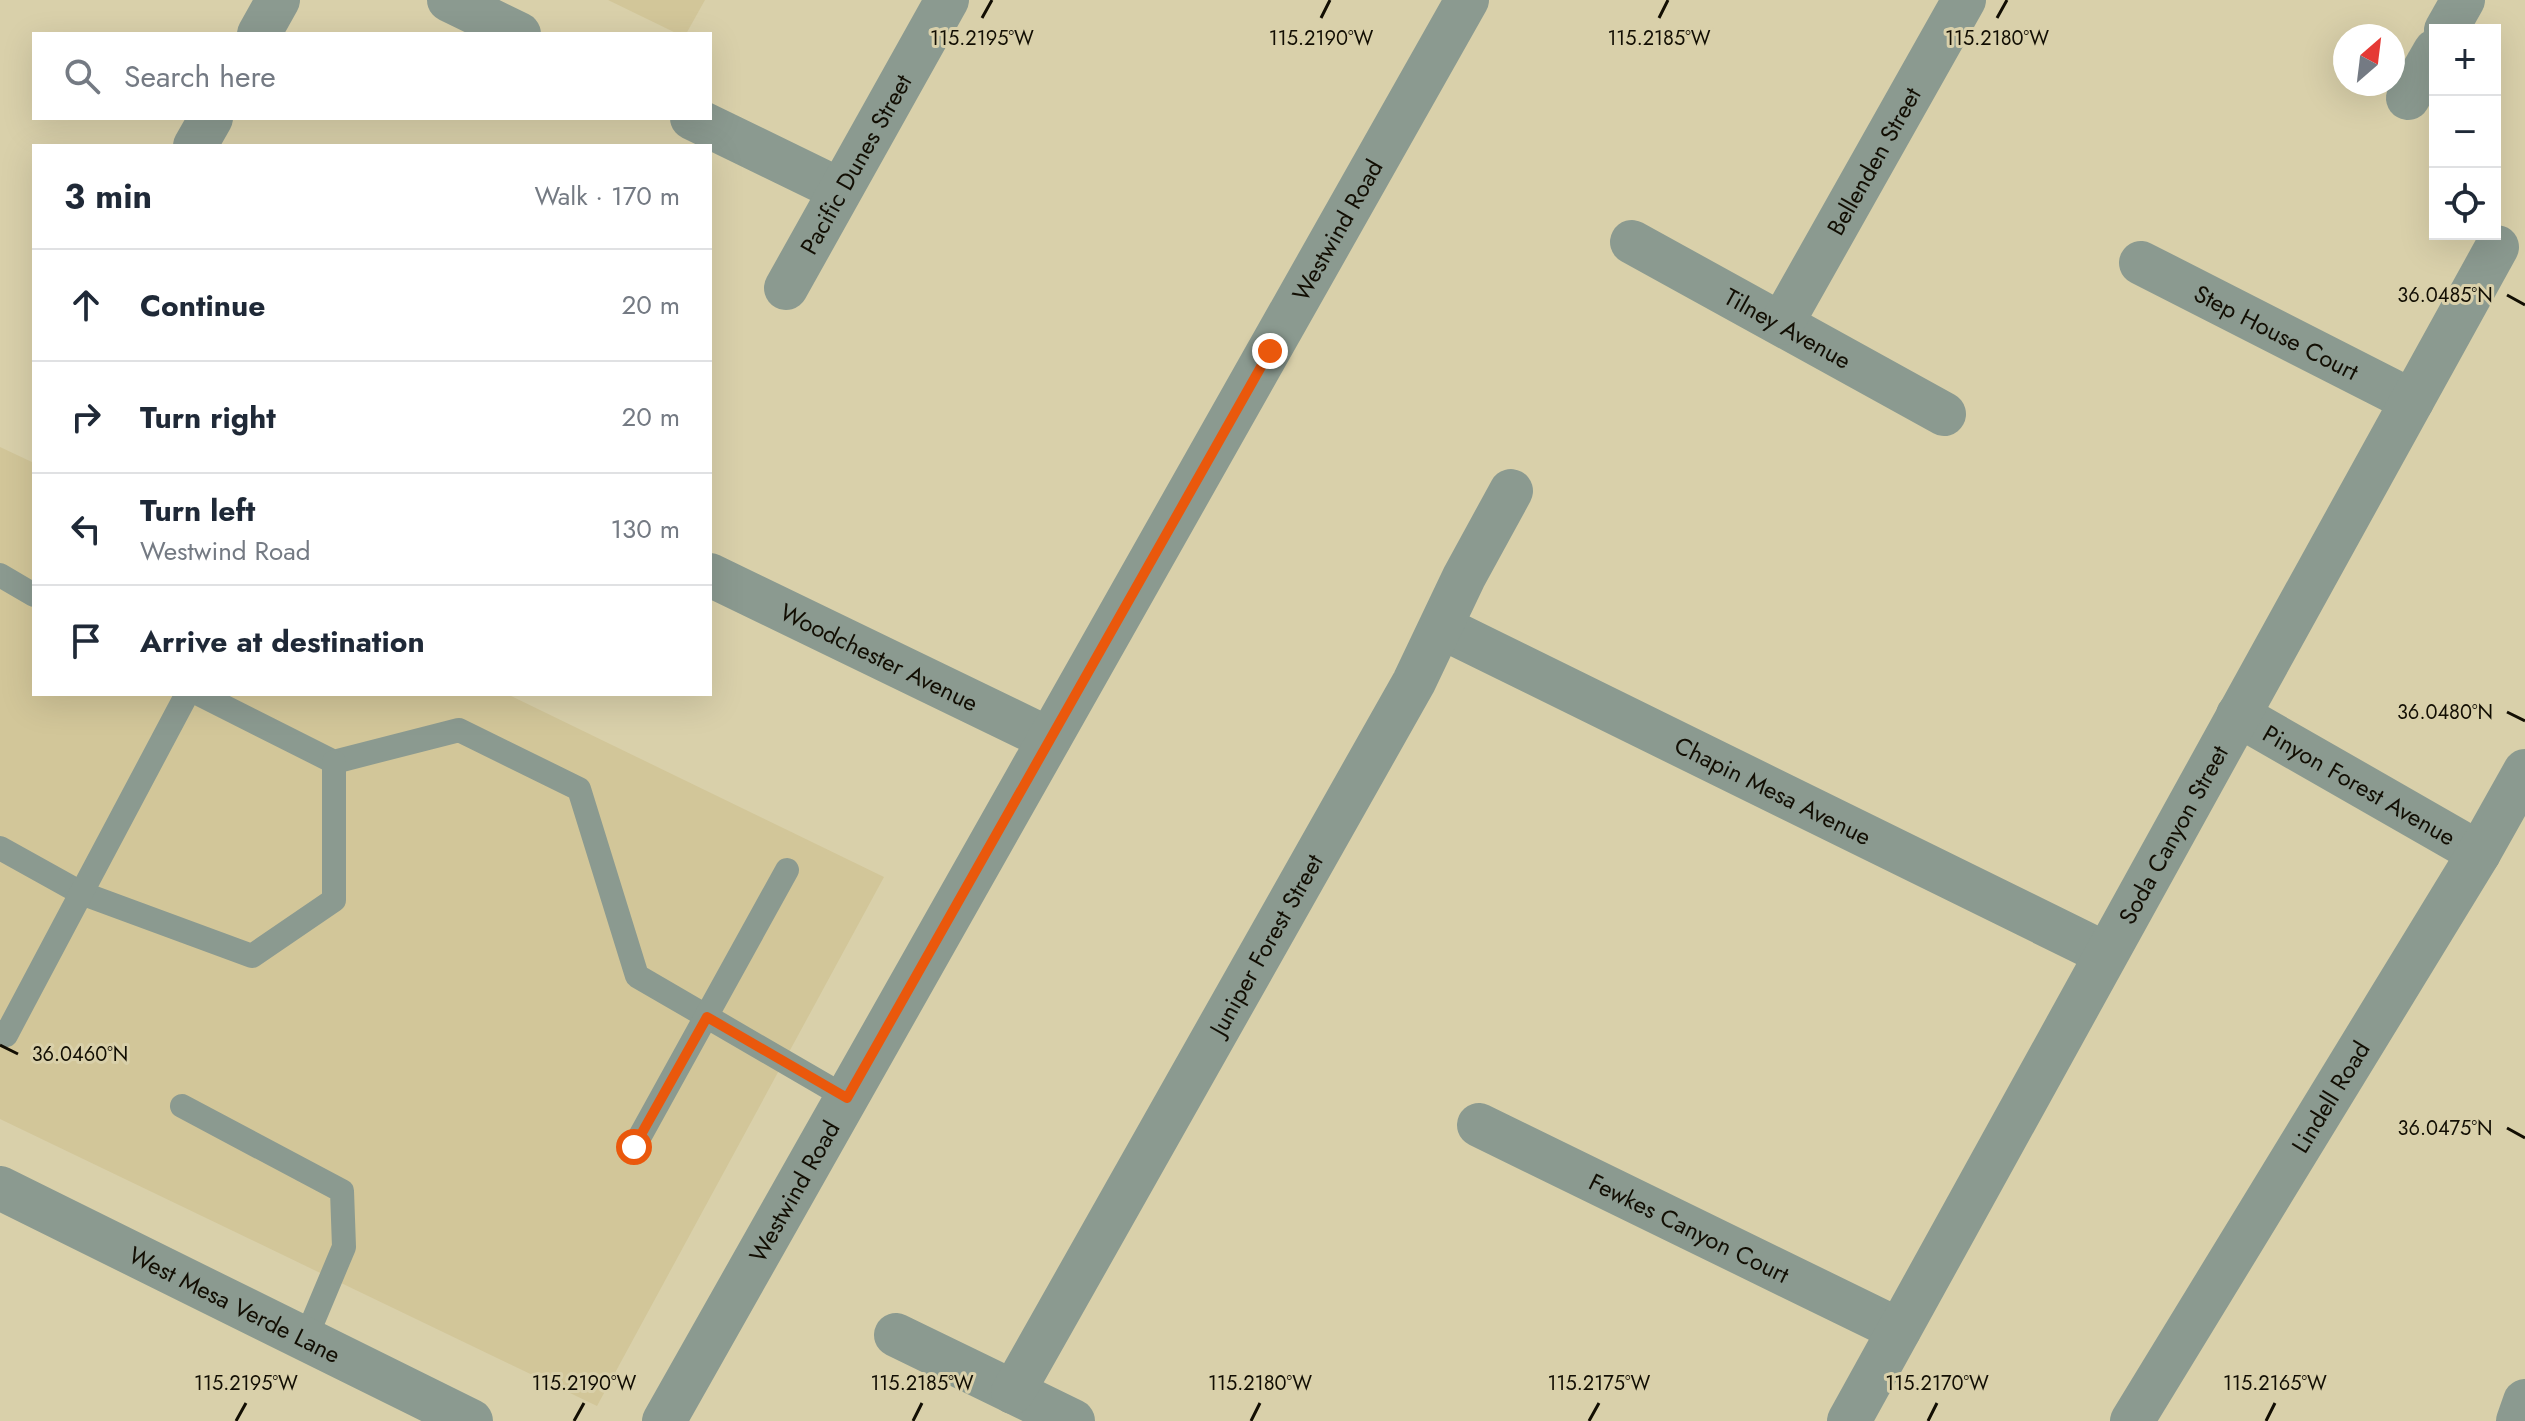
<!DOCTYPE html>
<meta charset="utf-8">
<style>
:root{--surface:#fff;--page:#f2f2f3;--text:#1f2937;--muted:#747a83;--line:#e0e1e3}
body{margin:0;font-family:Jost,sans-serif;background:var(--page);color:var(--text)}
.controls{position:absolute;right:24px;top:24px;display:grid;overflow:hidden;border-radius:0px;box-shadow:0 8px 32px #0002}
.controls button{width:72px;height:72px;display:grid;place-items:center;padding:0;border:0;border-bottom:2px solid var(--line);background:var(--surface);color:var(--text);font:40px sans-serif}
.compass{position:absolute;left:2333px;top:24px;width:72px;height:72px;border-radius:50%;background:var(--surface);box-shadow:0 8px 32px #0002;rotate:28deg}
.stop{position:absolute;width:24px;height:24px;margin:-18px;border:6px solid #ea580c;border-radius:50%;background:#fff}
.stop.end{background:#ea580c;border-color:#fff;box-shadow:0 2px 8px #0008}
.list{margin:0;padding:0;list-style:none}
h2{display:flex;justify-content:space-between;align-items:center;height:104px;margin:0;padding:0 32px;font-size:34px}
h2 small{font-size:26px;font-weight:400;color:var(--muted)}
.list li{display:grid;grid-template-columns:52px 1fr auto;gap:24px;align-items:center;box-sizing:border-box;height:112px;padding:0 32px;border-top:2px solid var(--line)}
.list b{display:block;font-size:30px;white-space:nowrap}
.list p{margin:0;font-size:26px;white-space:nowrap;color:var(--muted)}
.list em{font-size:26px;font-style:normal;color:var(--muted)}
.icon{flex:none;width:44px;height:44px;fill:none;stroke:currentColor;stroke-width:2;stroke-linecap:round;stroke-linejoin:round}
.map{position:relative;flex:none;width:2525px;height:1421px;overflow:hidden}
.search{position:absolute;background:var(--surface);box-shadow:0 8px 32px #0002;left:32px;top:32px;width:680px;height:88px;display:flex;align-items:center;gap:20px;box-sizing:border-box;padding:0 28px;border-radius:0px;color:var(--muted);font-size:30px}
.panel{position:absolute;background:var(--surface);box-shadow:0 8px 32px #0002;left:32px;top:144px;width:680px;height:552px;border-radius:0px}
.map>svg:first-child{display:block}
.built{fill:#d2c699}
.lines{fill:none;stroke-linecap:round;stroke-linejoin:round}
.service{stroke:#8b9a90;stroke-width:24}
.minor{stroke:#8b9a90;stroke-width:44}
.tertiary{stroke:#8b9a90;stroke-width:44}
.route{stroke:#ea580c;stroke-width:10}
.ticks{fill:none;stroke:#120e03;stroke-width:3}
.labels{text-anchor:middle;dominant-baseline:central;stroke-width:6;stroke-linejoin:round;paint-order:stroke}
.street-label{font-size:24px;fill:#120e03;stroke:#d9d0aa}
.ticks-label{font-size:20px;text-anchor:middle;fill:#120e03;stroke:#d9d0aa;stroke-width:6;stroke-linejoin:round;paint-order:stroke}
</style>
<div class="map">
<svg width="2525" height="1421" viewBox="0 0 2525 1421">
<rect width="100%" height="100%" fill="#d9d0aa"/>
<g class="built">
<polygon points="608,0 705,0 686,34 678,34"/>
<polygon points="0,447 34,463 34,694 507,694 884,877 597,1406 0,1119"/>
</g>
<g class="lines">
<g class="service">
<polyline points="0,575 34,595"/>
<polyline points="199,694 334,762 459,730 579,789 637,976 847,1098"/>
<polyline points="0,848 81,893 252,956 334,900 334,762"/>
<polyline points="0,1032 6,1035 187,694"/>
<polyline points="182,1106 342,1191 344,1247 305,1340"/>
<polyline points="634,1147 787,870"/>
</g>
<g class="minor">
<polyline points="449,0 519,34"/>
<polyline points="2446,30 2463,0"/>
<polyline points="259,34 278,0"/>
<polyline points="2408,98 2435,51"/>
<polyline points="692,118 840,190"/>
<polyline points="195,146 211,118"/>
<path id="s1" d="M1632 242 1944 414"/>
<path id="s2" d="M2141 263 2412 401"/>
<path id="s3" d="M786 288 947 0"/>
<path id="s4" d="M1782 323 1964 0"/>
<path id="s5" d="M710 575 1049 739"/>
<path id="s6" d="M1441 627 2106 954"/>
<path id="s7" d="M2238 715 2479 853"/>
<path id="s8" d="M1479 1125 1899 1330"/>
<polyline points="896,1335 1073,1421"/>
<path id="s9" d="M1013 1392 1414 682 1464 577 1511 491"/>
<path id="s10" d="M664 1421 1467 0"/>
<path id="s11" d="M1849 1421 2497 247"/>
<polyline points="2518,1421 2525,1401"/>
</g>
<g class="tertiary">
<path id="s12" d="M0 1188 471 1421"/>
<path id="s13" d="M2132 1421 2479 853 2525 771"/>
</g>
</g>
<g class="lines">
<polyline class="route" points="634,1147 707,1017 847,1098 1270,351"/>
</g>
<path class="ticks" d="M982 18 992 0M1321 18 1330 0M1659 18 1668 0M1997 18 2007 0M2507 295 2525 305M2507 712 2525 721M0 1045 18 1054M2507 1128 2525 1138M236 1421 246 1403M574 1421 584 1403M913 1421 922 1403M1251 1421 1260 1403M1589 1421 1599 1403M1928 1421 1937 1403M2266 1421 2275 1403"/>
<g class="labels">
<g class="street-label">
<text stroke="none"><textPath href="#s4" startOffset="186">Bellenden Street</textPath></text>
<text stroke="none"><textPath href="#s3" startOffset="142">Pacific Dunes Street</textPath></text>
<text stroke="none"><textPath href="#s10" startOffset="1368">Westwind Road</textPath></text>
<text stroke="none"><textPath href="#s1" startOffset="178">Tilney Avenue</textPath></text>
<text stroke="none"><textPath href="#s2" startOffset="152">Step House Court</textPath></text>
<text stroke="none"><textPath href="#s5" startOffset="188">Woodchester Avenue</textPath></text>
<text stroke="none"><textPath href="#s7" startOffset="140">Pinyon Forest Avenue</textPath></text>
<text stroke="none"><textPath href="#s6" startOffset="370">Chapin Mesa Avenue</textPath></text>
<text stroke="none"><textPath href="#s11" startOffset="670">Soda Canyon Street</textPath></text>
<text stroke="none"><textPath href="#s9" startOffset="514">Juniper Forest Street</textPath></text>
<text stroke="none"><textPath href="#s13" startOffset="380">Lindell Road</textPath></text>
<text stroke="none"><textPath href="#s10" startOffset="264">Westwind Road</textPath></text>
<text stroke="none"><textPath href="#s8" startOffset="234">Fewkes Canyon Court</textPath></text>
<text stroke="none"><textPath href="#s12" startOffset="262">West Mesa Verde Lane</textPath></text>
</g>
</g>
<g class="ticks-label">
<text x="982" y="45">115.2195°W</text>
<text x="1321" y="45">115.2190°W</text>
<text x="1659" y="45">115.2185°W</text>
<text x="1997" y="45">115.2180°W</text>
<text x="2445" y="302">36.0485°N</text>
<text x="2445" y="719">36.0480°N</text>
<text x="80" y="1061">36.0460°N</text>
<text x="2445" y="1135">36.0475°N</text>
<text x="246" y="1390">115.2195°W</text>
<text x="584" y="1390">115.2190°W</text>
<text x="922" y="1390">115.2185°W</text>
<text x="1260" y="1390">115.2180°W</text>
<text x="1599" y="1390">115.2175°W</text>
<text x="1937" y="1390">115.2170°W</text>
<text x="2275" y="1390">115.2165°W</text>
</g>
</svg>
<div class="controls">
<button>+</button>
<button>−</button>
<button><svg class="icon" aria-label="locate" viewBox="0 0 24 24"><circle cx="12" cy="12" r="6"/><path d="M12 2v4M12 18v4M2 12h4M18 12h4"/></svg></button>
</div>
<svg class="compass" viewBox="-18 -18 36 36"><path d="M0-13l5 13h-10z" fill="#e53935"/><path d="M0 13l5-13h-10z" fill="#747a83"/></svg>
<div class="stop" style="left:634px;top:1147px"></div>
<div class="stop end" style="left:1270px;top:351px"></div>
<div class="search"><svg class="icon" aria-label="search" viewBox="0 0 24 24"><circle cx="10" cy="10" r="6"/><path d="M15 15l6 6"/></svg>Search here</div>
<section class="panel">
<h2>3 min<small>Walk · 170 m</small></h2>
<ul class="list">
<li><svg class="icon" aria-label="ahead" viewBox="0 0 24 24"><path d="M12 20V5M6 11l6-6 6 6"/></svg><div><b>Continue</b></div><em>20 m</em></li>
<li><svg class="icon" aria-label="right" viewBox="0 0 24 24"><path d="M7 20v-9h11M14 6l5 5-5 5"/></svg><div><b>Turn right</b></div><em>20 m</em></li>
<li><svg class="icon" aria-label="left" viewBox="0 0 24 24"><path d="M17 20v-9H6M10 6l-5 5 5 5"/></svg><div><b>Turn left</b><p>Westwind Road</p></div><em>130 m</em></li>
<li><svg class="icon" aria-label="arrive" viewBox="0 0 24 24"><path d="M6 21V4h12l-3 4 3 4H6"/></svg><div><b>Arrive at destination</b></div></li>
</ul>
</section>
</div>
